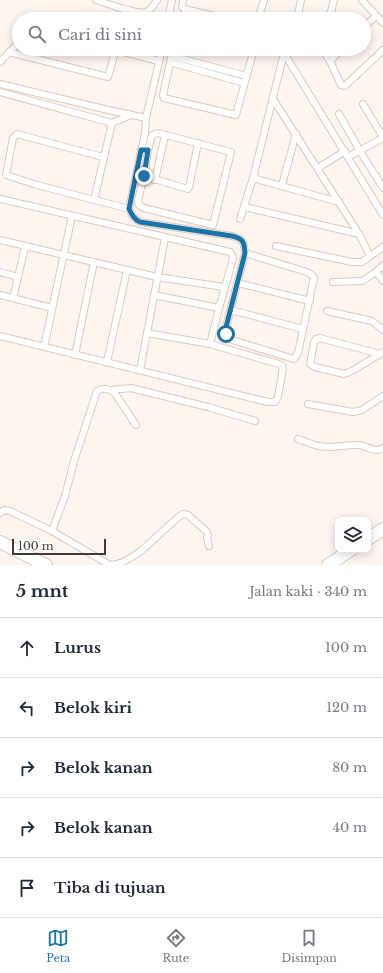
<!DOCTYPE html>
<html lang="id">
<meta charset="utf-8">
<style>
:root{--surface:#fff;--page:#f6f6f7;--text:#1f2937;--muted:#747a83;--line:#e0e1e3;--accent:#1d73a3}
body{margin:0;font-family:"Libre Baskerville",serif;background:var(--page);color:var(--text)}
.controls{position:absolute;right:12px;bottom:12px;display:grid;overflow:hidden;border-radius:8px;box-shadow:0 2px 10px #0003}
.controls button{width:36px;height:36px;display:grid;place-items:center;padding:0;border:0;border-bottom:1px solid var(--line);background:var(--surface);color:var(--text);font:20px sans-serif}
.scale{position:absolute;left:12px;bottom:10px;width:94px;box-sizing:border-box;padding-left:4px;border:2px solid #423935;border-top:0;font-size:11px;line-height:14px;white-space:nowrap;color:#423935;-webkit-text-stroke:3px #fff;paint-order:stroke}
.stop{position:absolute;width:12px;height:12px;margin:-9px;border:3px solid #1d73a3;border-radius:50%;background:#fff}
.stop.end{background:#1d73a3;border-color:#fff;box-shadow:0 1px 4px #0008}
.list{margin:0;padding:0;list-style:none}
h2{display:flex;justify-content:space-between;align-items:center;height:52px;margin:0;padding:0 16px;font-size:17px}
h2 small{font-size:13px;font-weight:400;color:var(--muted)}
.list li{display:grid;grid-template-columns:26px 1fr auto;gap:12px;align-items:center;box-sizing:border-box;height:60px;padding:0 16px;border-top:1px solid var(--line)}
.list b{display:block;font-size:15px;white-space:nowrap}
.list em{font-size:13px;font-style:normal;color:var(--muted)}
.icon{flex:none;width:22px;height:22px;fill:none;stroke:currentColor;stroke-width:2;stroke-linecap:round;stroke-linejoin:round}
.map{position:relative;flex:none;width:383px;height:565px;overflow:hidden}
.search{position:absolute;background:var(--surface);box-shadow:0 2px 10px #0003;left:12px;right:12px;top:12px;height:44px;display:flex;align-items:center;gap:10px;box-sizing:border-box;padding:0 14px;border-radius:22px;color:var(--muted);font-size:15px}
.sheet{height:352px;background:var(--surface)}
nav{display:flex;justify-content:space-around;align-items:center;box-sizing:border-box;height:56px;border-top:1px solid var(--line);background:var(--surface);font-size:11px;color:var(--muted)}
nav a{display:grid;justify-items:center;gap:2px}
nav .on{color:var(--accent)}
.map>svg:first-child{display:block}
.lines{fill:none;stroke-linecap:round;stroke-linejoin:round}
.street-casing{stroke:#dec8bd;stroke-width:8}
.highway-casing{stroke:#dec8bd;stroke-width:14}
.street{stroke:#fff;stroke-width:6}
.highway{stroke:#fff;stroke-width:12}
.route{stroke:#1d73a3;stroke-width:5}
</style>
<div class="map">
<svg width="383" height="565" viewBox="0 0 383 565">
<rect width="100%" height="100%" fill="#fef5f1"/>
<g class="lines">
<g class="street-casing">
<g id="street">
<path d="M96 0C106 3 137 15 146 12 152 10 154 4 157 0"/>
<polyline points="183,0 182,7 184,9 228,19"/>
<polyline points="362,0 383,23"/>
<polyline points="331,12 337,19"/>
<polyline points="72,19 78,17 88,19"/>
<polyline points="168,19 172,0"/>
<polyline points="258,19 264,0"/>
<polyline points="297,19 301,0"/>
<polyline points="329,19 334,0"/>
<polyline points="364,27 376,16"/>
<path d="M162 49 146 118 145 133 129 209 133 217 140 222 232 236C244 239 244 242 245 253L225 331 229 339 294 359 298 353 314 278 313 276 307 272 245 253"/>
<polyline points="173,49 163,95 164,98 236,115 254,49"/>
<polyline points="283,49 284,53 383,215"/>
<polyline points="322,49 330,61 341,85 344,86 346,85 383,50"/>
<polyline points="116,50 159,61"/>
<polyline points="9,52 108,77 116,49"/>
<polyline points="172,56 246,76"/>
<polyline points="330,61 342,49"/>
<polyline points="0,62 19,42"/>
<polyline points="170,62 244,83"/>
<polyline points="0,84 104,109 146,118"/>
<polyline points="0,92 112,123 131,115"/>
<polyline points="273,99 359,234 370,256"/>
<polyline points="363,104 383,137"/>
<polyline points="339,114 360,151 383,188"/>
<polyline points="141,150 148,150 144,176 138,200 139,205 144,208 213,225 231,152 158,133 152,135 148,150"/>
<polyline points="103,157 17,134 13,138 6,175 37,185 129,209"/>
<polyline points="348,157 383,138"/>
<polyline points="318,168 345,151"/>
<polyline points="144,176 188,189 189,187 198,143"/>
<polyline points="253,178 339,202"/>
<polyline points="155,180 165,135"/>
<polyline points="282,185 296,134"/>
<polyline points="0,199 230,252 232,255 233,259 219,308"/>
<polyline points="94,200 112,123"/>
<polyline points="245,207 359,234"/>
<polyline points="240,219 253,178 284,53"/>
<polyline points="0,240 157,277 224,287"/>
<polyline points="276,246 352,262 362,262 383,247"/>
<polyline points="383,265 376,272 383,281"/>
<polyline points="0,272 18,277"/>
<polyline points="333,282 362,281 376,272"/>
<polyline points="238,283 310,301"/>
<polyline points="0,295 52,308"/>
<polyline points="154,295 219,308 210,344"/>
<polyline points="13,298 25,247"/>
<polyline points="231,310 303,329"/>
<polyline points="327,311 372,321 383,330"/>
<polyline points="0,336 268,402 275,402 278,397 283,367 279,364 210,344 147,333"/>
<polyline points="44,347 72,216"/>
<polyline points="380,354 320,338 316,339 314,342 310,364 315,367 344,374 352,371 380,354 383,352"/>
<polyline points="75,355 94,262"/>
<polyline points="107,362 127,270"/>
<polyline points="140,370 165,238"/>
<polyline points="110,390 131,388 208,407 255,421"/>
<polyline points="308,404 353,412 362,410 383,396"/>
<path d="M298 439C305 441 312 445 319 446 332 449 346 444 359 445 367 446 375 453 383 448"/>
<polyline points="0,513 4,510 10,511 52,531 110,565"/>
<path d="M52 531 65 496 74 461 97 391C103 387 109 389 114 392L136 425"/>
<path d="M112 565C139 561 161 529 183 514L188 515 207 532 208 535 207 538 209 546"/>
</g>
</g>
<g class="highway-casing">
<g id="highway">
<polyline points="368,539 383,529"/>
<polyline points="0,542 46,565"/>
<polyline points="328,565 351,550"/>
</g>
</g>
<use href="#street" class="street"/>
<use href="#highway" class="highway"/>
</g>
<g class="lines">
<path class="route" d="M144 176 148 150H141L129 209C132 215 134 219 140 222L232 236C244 239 244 242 245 253L225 331 226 334"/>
</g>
</svg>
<div class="controls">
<button><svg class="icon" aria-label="layers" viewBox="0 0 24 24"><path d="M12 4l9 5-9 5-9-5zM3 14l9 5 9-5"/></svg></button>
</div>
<div class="scale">100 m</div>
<div class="stop" style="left:226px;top:334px"></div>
<div class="stop end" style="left:144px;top:176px"></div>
<div class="search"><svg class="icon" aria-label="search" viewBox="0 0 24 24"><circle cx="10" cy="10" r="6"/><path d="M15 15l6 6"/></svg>Cari di sini</div>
</div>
<section class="sheet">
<h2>5 mnt<small>Jalan kaki · 340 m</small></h2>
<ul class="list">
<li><svg class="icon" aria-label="ahead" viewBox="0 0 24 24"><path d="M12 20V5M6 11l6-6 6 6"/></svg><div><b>Lurus</b></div><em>100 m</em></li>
<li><svg class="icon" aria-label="left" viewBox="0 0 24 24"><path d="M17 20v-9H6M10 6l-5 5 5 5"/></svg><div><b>Belok kiri</b></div><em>120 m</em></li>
<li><svg class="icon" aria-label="right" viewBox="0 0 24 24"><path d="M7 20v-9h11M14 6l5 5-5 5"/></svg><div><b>Belok kanan</b></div><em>80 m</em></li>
<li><svg class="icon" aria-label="right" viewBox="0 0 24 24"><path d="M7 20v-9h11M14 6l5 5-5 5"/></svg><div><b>Belok kanan</b></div><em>40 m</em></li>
<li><svg class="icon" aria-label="arrive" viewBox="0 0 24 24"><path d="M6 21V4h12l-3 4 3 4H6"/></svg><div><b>Tiba di tujuan</b></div></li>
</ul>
</section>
<nav>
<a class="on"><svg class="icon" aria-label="map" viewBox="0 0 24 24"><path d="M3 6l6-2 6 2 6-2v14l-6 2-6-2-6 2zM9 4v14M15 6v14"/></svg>Peta</a>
<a><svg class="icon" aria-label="directions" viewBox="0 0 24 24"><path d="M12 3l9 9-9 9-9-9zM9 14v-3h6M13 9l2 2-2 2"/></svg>Rute</a>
<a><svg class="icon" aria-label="saved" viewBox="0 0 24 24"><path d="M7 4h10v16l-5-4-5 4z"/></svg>Disimpan</a>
</nav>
